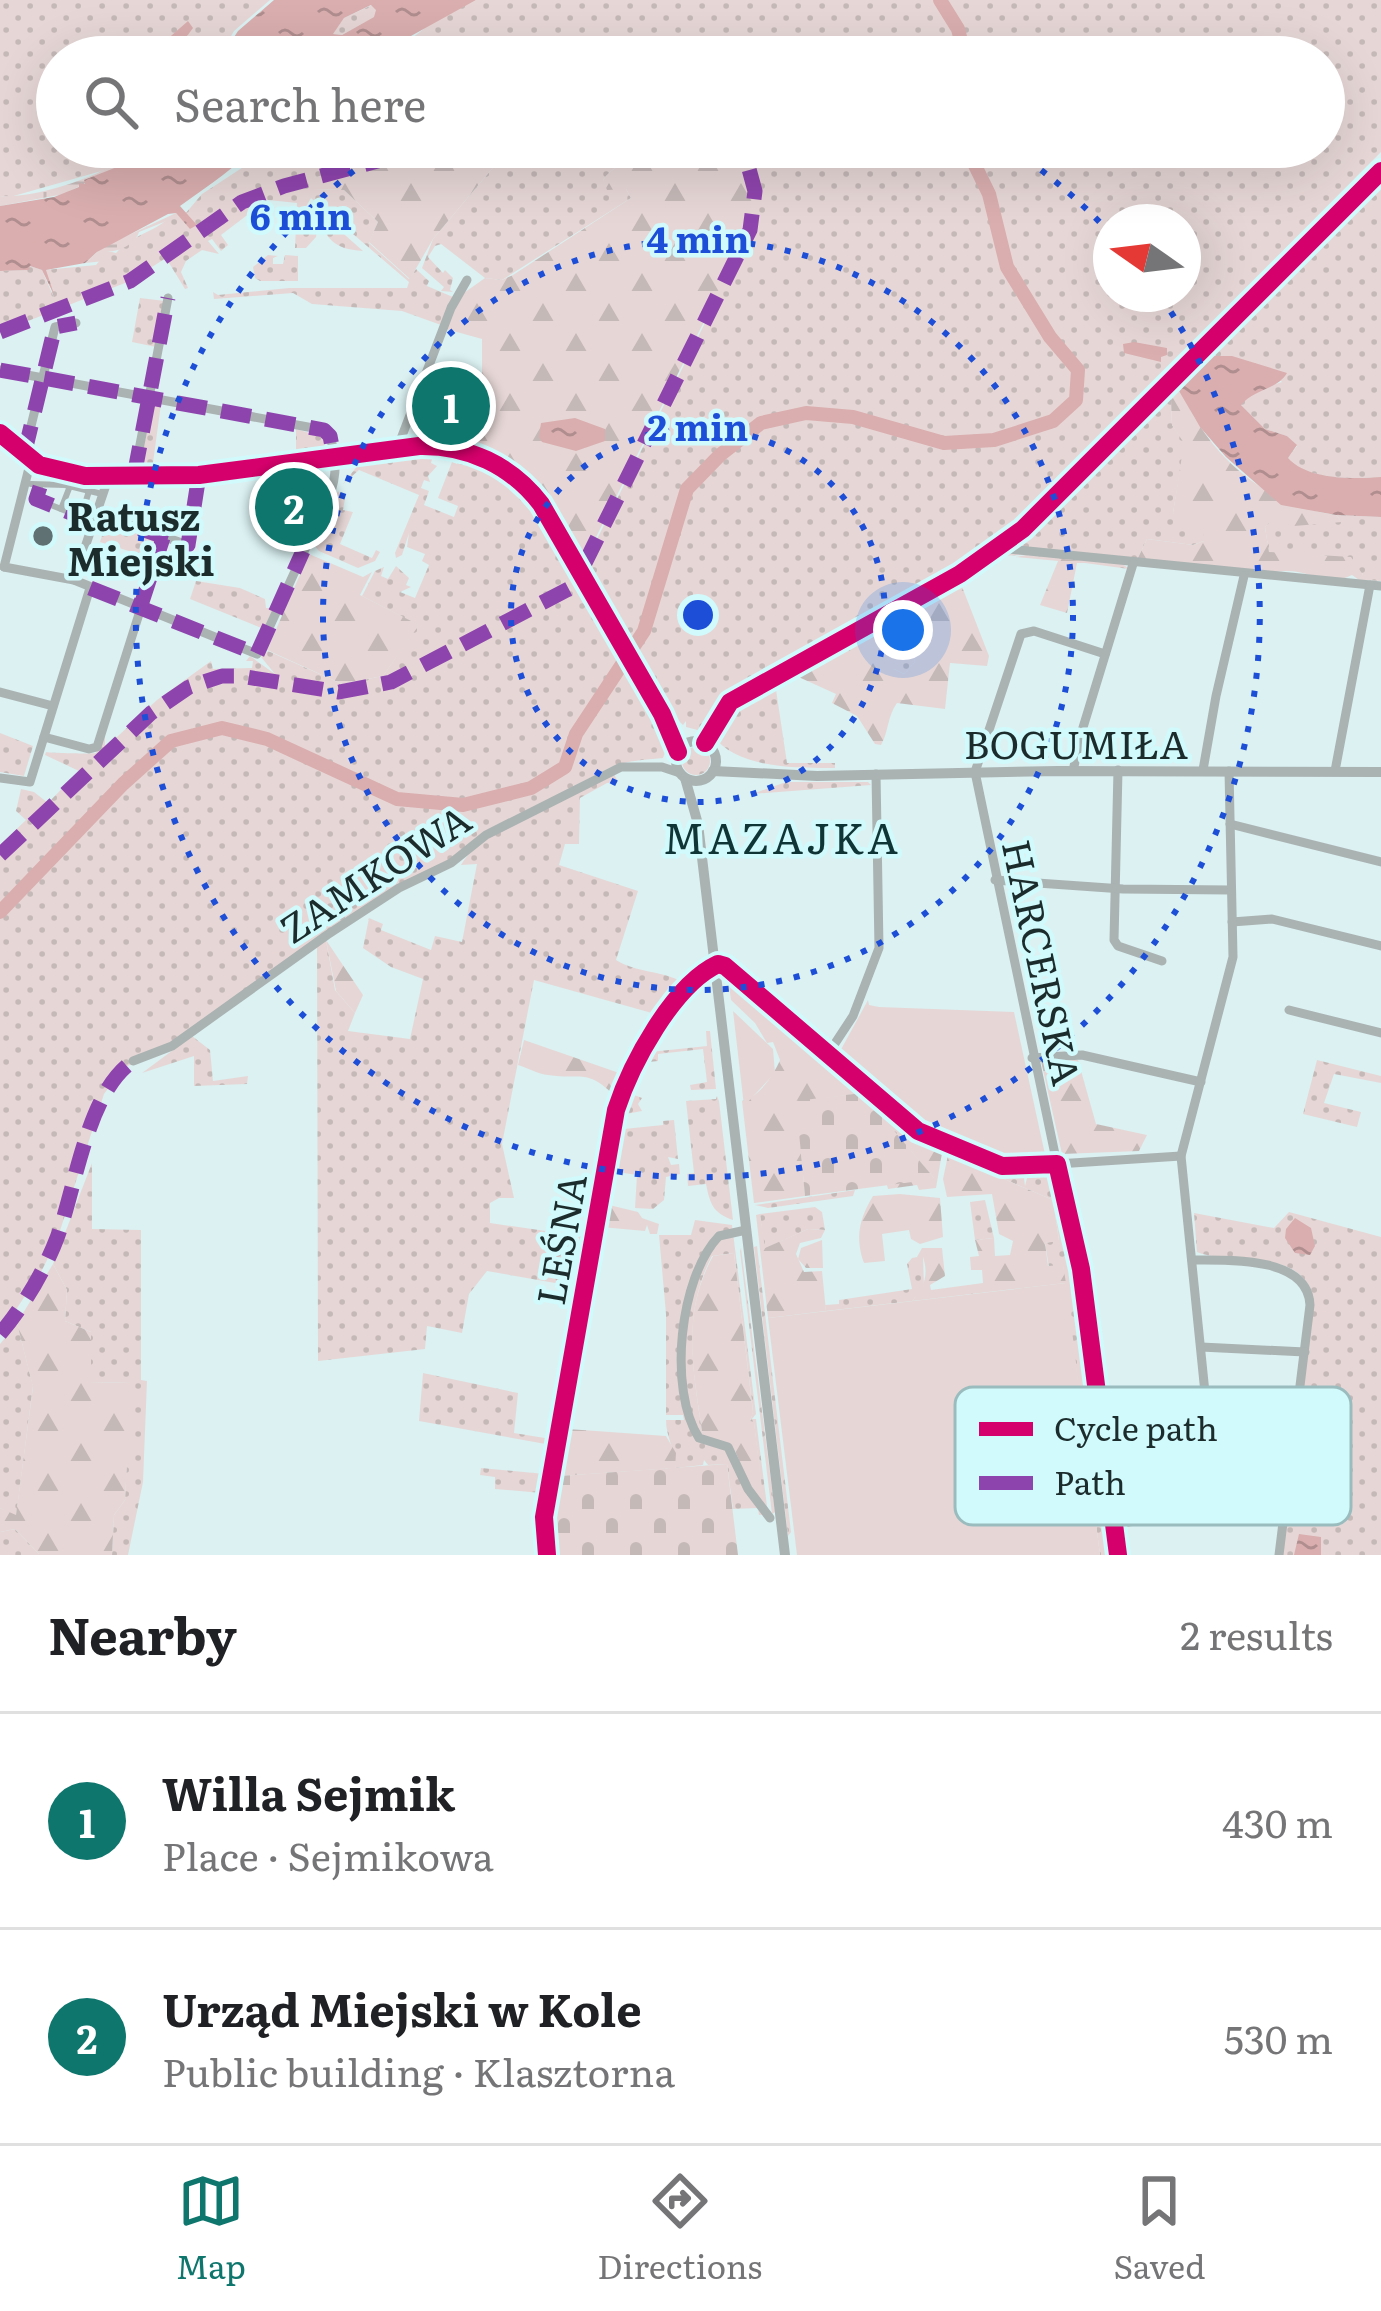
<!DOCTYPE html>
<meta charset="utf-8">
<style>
:root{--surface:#fff;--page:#f2f2f2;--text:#202124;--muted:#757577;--line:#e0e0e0;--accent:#0f766e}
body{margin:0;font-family:Literata,serif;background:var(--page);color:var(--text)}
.compass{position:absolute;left:1093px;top:204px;width:108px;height:108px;border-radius:50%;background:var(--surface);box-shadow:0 12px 48px #0002;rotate:284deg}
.you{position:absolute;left:903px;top:630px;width:42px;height:42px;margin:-30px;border:9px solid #fff;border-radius:50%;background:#1a73e8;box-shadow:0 0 0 18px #1a73e833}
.badge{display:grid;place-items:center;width:78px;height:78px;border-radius:50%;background:var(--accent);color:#fff;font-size:39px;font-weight:700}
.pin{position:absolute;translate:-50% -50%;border:6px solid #fff;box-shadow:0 3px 12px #0006}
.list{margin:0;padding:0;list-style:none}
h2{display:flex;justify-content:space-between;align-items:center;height:156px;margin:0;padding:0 48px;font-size:51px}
h2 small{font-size:39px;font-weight:400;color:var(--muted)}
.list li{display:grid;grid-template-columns:78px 1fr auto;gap:36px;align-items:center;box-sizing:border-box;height:216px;padding:0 48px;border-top:3px solid var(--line)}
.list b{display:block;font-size:45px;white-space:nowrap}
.list p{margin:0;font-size:39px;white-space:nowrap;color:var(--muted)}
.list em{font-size:39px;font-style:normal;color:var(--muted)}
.icon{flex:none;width:66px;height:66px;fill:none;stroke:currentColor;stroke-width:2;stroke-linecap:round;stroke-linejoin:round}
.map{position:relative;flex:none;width:1381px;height:1555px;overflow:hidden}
.search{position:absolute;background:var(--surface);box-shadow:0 12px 48px #0002;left:36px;right:36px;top:36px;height:132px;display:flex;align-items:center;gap:30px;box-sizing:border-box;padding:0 42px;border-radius:66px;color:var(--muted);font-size:45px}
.sheet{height:588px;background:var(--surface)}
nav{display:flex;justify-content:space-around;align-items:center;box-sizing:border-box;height:168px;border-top:3px solid var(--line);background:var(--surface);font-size:33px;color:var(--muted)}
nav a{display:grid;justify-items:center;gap:6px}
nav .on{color:var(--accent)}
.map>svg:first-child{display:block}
.grass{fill:url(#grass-dots);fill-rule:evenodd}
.forest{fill:url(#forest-firs)}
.wetland{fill:url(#wetland-marsh)}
.cemetery{fill:url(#cemetery-stones)}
.green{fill:#e6d7d6}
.water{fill:url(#water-ripples);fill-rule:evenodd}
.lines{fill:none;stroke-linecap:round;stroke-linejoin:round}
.river{stroke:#daaeaf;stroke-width:14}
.pedestrian{stroke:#aab2b2;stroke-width:6}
.minor{stroke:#aab2b2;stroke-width:9}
.tertiary{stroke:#aab2b2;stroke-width:10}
.quiet{stroke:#8e44ad;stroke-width:15;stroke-dasharray:30 15;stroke-linecap:butt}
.cycleway-casing{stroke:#d1fafc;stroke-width:26}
.cycleway{stroke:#d6006c;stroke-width:18}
.ring{fill:none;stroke:#1d4ed8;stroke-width:6;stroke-dasharray:6 12}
.poi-dot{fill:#5f7172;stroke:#d1fafc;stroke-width:4.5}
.labels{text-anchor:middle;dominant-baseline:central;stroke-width:9;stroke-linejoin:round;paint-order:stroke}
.poi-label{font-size:39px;font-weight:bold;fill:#1c2c2d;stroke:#d1fafc;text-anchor:start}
.street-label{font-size:39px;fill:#1c2c2d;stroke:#d1fafc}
.neighbourhood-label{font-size:42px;letter-spacing:3px;fill:#103537;stroke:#d1fafc}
.key{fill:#d1fafc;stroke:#9bbcbe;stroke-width:3}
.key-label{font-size:33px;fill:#1c2c2d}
.centre{fill:#1d4ed8;stroke:#d1fafc;stroke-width:6}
.ring-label{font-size:36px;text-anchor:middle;font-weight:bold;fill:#1d4ed8;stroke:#d1fafc;stroke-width:9;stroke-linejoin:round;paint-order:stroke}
</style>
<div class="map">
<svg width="1381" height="1555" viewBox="0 0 1381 1555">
<defs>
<pattern id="grass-dots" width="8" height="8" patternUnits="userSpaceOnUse" patternTransform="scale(3)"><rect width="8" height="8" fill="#e6d7d6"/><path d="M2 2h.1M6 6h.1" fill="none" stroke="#c5b9b8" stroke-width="1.8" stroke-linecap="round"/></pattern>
<pattern id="forest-firs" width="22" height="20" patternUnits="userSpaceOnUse" patternTransform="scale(3)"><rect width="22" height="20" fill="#e6d7d6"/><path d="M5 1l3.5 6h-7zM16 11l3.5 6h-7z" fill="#c5b9b8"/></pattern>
<pattern id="wetland-marsh" width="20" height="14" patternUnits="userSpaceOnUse" patternTransform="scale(3)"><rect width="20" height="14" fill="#e6d7d6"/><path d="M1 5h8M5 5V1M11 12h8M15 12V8" fill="none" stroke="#c5b9b8"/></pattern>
<pattern id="cemetery-stones" width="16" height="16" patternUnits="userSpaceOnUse" patternTransform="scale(3)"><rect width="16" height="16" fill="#e6d7d6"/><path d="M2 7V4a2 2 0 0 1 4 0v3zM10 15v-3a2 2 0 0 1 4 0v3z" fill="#c5b9b8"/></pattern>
<pattern id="water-ripples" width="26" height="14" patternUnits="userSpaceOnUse" patternTransform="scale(3)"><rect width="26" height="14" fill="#daaeaf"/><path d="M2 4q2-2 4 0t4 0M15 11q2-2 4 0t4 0" fill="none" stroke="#b08e8f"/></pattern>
</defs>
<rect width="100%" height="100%" fill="#dbf1f2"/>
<g class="grass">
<polygon points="0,0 270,0 234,31 219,57 57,57 57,147 138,147 105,170 10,197 0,196"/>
<path d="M476 0H1381V152L1132 403 1145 415 1381 178V477C1352 479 1309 480 1287 459L1297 446 1287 436 1265 429 1240 404 1253 391 1282 382C1264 363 1238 356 1211 356L1171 400 1172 425 1185 443 1173 513 1204 533V541L1193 545 1147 539 1137 560 1124 565 1129 569 1026 555 994 556 903 612 915 662 904 674 894 669 867 632 775 683 787 763H835V768C796 768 735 769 712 734L733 702 1001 551 998 547 727 702 709 733 686 727V721L683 725 668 710 584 565 711 311 755 191 743 147H1324V57H387L433 22ZM1111 222H1183V294H1111Z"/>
<polygon points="372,5 377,10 375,17 342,35 332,34 344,18"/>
<path d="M265 147H430L314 178V189L344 190 378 222 369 243 409 279 416 269 429 281 427 286 453 297 441 325 402 311 312 304 293 293 214 299 213 292 218 295 289 288H407L409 282 311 198 300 217 303 221 309 217 317 230 316 237 306 248H295L297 203 259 199V218L246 216 221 235 228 245 221 251 212 239 208 241 219 254 202 250 186 261 181 272 188 288 185 289 166 258 130 281 0 332V271L28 270 30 266 42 270 54 298 45 270 96 265 108 251 116 253C133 234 155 232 170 217L179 216 191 229 192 224 185 214 202 194 251 162Z"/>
<path d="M532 147H638L644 163C624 162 615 165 603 180L626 189 631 198 502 280 485 278 441 244 435 246 428 257 443 273 445 270 453 278 450 290 453 292 441 291 444 287 422 268 433 239 496 164Z"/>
<path d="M319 212 363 251C332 249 329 239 314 215Z"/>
<polygon points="268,255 278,256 273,258 273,264 283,264 285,255 298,256 298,281 260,281 255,278 253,267"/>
<polygon points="140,298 165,301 156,347 132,342"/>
<polygon points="152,402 161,404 152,470 140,469"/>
<polygon points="296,429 323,437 325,451 296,455"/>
<path d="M431 455 452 456 450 461 433 455 431 463 437 466 428 476 430 482 424 480 421 488 429 491 424 505 454 517 458 506 438 498 452 462 457 464 459 458C490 468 515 485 535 509L655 717 668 744 663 758C647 760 628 760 611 767L484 833 458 856 398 885 174 1042 122 1069 104 1094 57 1240 42 1270 0 1334V845L26 820 16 811 21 789 34 792 48 803 79 771 45 755 46 752C50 753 93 754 96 753L105 735V748L157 700 211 661 213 669 252 668 253 661H246L250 656 275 674 261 657 268 651 342 684 383 676 418 625 362 596 375 571 384 567 381 576 388 579 396 566 409 578 406 585 411 587 400 592 415 598 429 565 422 561 425 554 407 547 409 533 402 555 396 558 395 553 419 495 359 470 343 484 358 465Z"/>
<polygon points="338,491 345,499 343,510 353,512 340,544 372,558 376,550 380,552 375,561 358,568 319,551 314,545"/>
<polygon points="1336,515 1381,517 1381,581 1359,580 1363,574 1325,556 1269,553 1265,527 1271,520 1341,521"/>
<polygon points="107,520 157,539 151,558 100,542"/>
<polygon points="196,581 240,588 265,599 266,608 273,608 264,629 190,599"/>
<polygon points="0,733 33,746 24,776 0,772"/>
<circle cx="696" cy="761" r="14"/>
<path d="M614 774 618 782 607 783 580 798 579 844H565L559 865 638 891 616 960C637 973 660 970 683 982L659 1015 534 980 502 1144 514 1198H499L490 1203V1223L587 1237 578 1287 487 1271 469 1294 462 1333 427 1326 425 1349 318 1361 317 947 326 940 335 990 355 1013 348 1031 410 1039 423 979 391 967 363 948 369 918 383 924 381 930 431 950 435 936 462 942 477 864 461 865C479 831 577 793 614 774Z"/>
<polygon points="786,782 868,782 871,785 752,794"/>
<polygon points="727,975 731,975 943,1146 942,1153 897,1135 861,1093"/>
<polygon points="706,1031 710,1031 716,1089 691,1090 690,1085 707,1082 703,1049 658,1054 658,1061 649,1062 650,1052 707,1046"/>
<polygon points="192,1036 210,1050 213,1081 248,1076 247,1084 194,1086 194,1056 142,1073"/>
<polygon points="1317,1060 1381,1076 1381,1083 1334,1074 1324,1103 1361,1112 1357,1127 1303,1114"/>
<polygon points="634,1095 642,1098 638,1104 642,1111 626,1114 624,1129 663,1125 663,1121 674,1120 678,1159 668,1157 671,1165 679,1164 680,1174 666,1177 664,1200 653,1209 635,1208 637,1175 611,1171 621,1113 629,1108"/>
<path d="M717 1096 719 1101 733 1220C713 1213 710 1204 706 1184L688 1186 687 1174 694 1173 686 1101 716 1099Z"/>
<polygon points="950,1148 1023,1170 1025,1186 1029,1170 1053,1175 1075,1270 1112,1555 1100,1555 1063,1266 1049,1267 1045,1243 1059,1240 1053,1200 948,1155"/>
<polygon points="92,1163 92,1229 141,1230 141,1380 147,1381 143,1482 128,1555 112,1555 114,1515 125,1500 130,1382 91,1383 91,1332 65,1321 67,1290 53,1264"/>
<polygon points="855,1190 853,1196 768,1208 755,1205"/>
<polygon points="985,1200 994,1238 975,1240 970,1202"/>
<polygon points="815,1207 822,1212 825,1230 808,1229 764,1249 760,1214"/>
<path d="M1289 1212 1381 1237V1555H1281L1312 1293C1296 1247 1230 1266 1197 1252L1194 1213 1274 1228Z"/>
<path d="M695 1220 732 1225 756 1414 752 1419H756L768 1514 759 1515 758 1508 733 1509 727 1464 708 1465 704 1460 703 1465 675 1468C676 1450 666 1438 666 1420H684L683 1415H666V1314L659 1235H691ZM734 1253 753 1411 750 1422 754 1423 763 1502C734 1470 750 1453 702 1431 693 1370 682 1313 712 1256Z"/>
<polygon points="757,1246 791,1532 788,1536 754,1247"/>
<polygon points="741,1248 775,1512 772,1514 740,1251"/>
<polygon points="923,1256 924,1288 912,1301 826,1311 825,1305 839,1304 839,1300 912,1289 907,1264 912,1258"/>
<polygon points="17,1323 33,1386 16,1517 0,1508 0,1344"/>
<polygon points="423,1373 518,1393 514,1433 551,1439 551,1445 419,1421"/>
<polygon points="481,1468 545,1474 542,1493 495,1489 495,1477 480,1475"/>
<polygon points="15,1529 40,1555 0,1555 0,1532"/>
</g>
<g class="forest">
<polygon points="430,147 532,147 496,164 433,239 410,279 369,242 378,222 344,190 314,189 313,178"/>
<path d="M638 147H743C756 174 758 202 750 230L583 563C546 495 532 466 456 441L457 428 482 424V339L446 329 461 295 485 278 502 280 513 275 631 198 626 189 607 190 603 180C615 165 624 162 643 163Z"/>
<path d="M1179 391C1187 401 1191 413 1198 423 1229 473 1279 507 1336 515L1342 522 1294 526 1271 521 1265 527 1269 552 1351 557 1363 575 1359 580 1352 575C1325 590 1303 562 1268 574L1137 560 1147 539 1193 545 1204 541 1203 533 1184 529 1173 513 1184 443 1172 425 1171 400Z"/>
<polygon points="309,554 363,577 372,572 360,595 419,625 383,676 342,684 267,650"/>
<polygon points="1026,555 1101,563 1077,563 1067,613 1040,605 1058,561 1016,557"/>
<path d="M959 579 989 656 987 666 950 663 945 709 897 703C887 717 889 731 881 745L875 744 857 716 832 703 836 694 792 674 867 632 892 656 894 669 904 674 915 662 902 612Z"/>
<polygon points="326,940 363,995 355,1013 336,991"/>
<path d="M728 978 862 1093 797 1102 805 1196 754 1203 742 1101C758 1098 774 1075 780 1060L773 1042 767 1043 755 1023 731 1000Z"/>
<path d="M524 1040 622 1074 614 1095C586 1068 581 1080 548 1075 538 1074 528 1068 518 1065Z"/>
<polygon points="1068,1059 1078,1060 1096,1124 1147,1135 1139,1151 1062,1154 1041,1061"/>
<polygon points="897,1135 942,1153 936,1188 919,1190 917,1185 888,1189 887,1185 934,1178"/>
<path d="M948 1155 1053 1200 1059 1241 1045 1243 1048 1266 1063 1265 1066 1283 912 1301C924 1288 929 1275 923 1257H917L922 1248H942L945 1276 930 1285 931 1290 983 1283 982 1270H971L970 1257 979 1256 975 1240 994 1238 995 1256 1010 1255 1013 1241 999 1234 992 1194 947 1197 943 1179Z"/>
<path d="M900 1194 940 1198 943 1237 920 1244 911 1239 909 1230 882 1234 885 1261 864 1263C855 1238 859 1219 873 1196Z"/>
<polygon points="605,1204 638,1212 642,1218 659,1224 657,1234 650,1234 647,1225 645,1231 601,1227"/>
<polygon points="760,1214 765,1248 808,1229 825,1230 821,1238 800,1243 796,1254 804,1272 822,1271 826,1311 768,1318 756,1215"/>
<polygon points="822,1240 823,1268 806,1268 798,1259 801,1248"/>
<path d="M734 1253 753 1412 750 1421 754 1422 764 1504 751 1488 735 1451 702 1431C693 1369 681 1314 713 1256Z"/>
<polygon points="53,1264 67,1290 65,1321 91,1332 91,1383 131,1382 135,1453 127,1463 125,1500 114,1515 112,1555 40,1555 15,1529 0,1532 0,1508 16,1515 33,1387 17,1323"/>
<polygon points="568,1429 666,1436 676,1453 675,1468 560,1476"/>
</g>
<g class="wetland">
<path d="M140 147 117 167 64 194 0 206V196C33 198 77 183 106 169 118 163 129 153 140 147Z"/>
<path d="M176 213 179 216 139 232C136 243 118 253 108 251L105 261 85 263 103 247Z"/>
</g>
<g class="cemetery">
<polygon points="862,1093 935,1179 805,1196 796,1101"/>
<polygon points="727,1464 738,1555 553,1555 549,1533 560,1476"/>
</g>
<g class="green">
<path d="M868 1000 869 1005 879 1007 1014 1012 1046 1159C959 1166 899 1109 838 1055Z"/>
<polygon points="733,1011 773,1049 775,1073 744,1106"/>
<polygon points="616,1143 635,1146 637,1174 611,1171"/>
<polygon points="1066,1283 1100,1555 797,1555 768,1318"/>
</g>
<g class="water">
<path d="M274 0H476L373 57H221L238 31ZM371 5 376 10 374 17 342 35 333 34 344 18Z"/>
<path d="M188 21 193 28C180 46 169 57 147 57Z"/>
<path d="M139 147H259L260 153 251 162 244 157C229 172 202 190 180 206L197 225 190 229 176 213 168 214 97 252 85 263 46 270 55 297 42 270 30 266 29 270 0 271V206L54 197 79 187V183L85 184 84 180 117 167Z"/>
<polygon points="1134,342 1167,348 1167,355 1161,357 1161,362 1124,353 1123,344"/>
<path d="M1211 356H1232L1287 373C1277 390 1254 389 1241 405L1265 429 1287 436 1297 445 1288 458C1308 480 1352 479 1381 477V517L1336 515 1281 505 1226 457 1200 427 1179 391Z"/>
<polygon points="575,418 605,429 605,441 576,451 542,442 539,437 541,423"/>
<polygon points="1295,1218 1311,1228 1315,1246 1310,1255 1295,1253 1285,1238 1286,1229"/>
<polygon points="1299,1534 1321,1537 1321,1555 1294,1555"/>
</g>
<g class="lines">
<g class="river">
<polyline points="940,0 958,29 965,57"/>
<polyline points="0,912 123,784 171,741 222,728 267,739 397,799 463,805 531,788 565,767 576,734 644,631 687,489 720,455 761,423 806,413 853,417 944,443 994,440 1053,421 1076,400 1078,370 1050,337 1007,267 989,194 966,147"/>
</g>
<g class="pedestrian">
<polyline points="31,484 65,485 98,493"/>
<polyline points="40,487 36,499 81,517 89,491"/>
<polyline points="61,509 70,486"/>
</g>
<g class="minor">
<path d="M0 370 324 430C339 446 337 477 329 497L257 654 74 580 4 567"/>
<polyline points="397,449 451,308 467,280"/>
<polyline points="24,455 55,327 76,323"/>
<polyline points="134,476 168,298"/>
<polyline points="97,514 188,545 199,475"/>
<polyline points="999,548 1381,586"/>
<polyline points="4,567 31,460"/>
<polyline points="74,580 109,476"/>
<polyline points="1105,654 1034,631 1021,634 975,772 1057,1164 1181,1156"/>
<polyline points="0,692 53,706"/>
<polyline points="44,737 89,749 97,747 163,538"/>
<polyline points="1118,770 1114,940 1118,946 1162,961"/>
<polyline points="1203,770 1216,696 1244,576"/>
<polyline points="1073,771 1081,734 1133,564"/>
<polyline points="1335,771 1370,585"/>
<polyline points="0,778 30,782 90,588"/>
<polyline points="1230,824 1381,862"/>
<polyline points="995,880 1123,889 1230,890"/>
<polyline points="1232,922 1272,919 1381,946"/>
<polyline points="1289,1010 1381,1033"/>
<polyline points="828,1054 853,1016 879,948 876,774"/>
<polyline points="1032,1058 1082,1055 1201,1082"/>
<polyline points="133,1061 172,1046 327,935 399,888 451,863 486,835 621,767 662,767 680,773"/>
<path d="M746 1230 719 1236C679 1278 668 1390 699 1438L728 1447 748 1489 770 1518"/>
<path d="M1192 1260C1228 1260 1308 1256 1310 1305L1279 1555"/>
<polyline points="1201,1347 1305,1352"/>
<polyline points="1210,1442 1181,1156 1233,957 1229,771"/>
<polyline points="1113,1524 1174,1516 1210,1501 1284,1504"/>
<path d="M547 1555 544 1517 616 1110C631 1064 673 985 718 964L725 966 918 1131 1002 1166 1057 1164 1081 1269 1118 1555"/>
</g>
<g class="tertiary">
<path d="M0 433 39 465 85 476 199 475 419 446C468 445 511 465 541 504L662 714 678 752"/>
<circle cx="696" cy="761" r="20"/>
<polyline points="713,771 817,776 1058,771 1381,772"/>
<polyline points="685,778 698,824 785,1555"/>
</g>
<g class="quiet">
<polyline points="0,332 130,281 242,202 284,186 430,147"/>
<polyline points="0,370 324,430 330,436 334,457"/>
<polyline points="24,455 55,327 76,323"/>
<polyline points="134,476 168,298"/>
<polyline points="40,487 36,499 81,517 89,491"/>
<polyline points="97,514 188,545 199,475"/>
<polyline points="584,565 750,230 755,191 743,147"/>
<polyline points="90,588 257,654 303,551"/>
<polyline points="141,605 163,538"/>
<polyline points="0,855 151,713 189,687 222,676 240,676 339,692 391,682 576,585"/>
<path d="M0 1334C23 1307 44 1272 57 1238 76 1187 87 1092 133 1061"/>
</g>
<g class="cycleway-casing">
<g id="cycleway">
<path d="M0 433 39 465 85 476 199 475 419 446C468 445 511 465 541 504L662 714 678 752"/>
<polyline points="705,743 730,702 960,574 1023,529 1381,171"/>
<path d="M547 1555 544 1517 616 1110C631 1064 673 985 718 964L725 966 918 1131 1002 1166 1057 1164 1081 1269 1118 1555"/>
</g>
</g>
<use href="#cycleway" class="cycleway"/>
</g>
<g class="ring">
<circle cx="698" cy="615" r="187"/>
<circle cx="698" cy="615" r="375"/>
<path d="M634 57A562 562 0 0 1 762 57M1012 149A562 562 0 0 1 1109 232M1161 297A562 562 0 1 1 384 149"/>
</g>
<circle class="poi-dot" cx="43" cy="536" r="12"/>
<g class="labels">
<g class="poi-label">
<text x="67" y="514">Ratusz<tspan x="67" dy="45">Miejski</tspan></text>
</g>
<g class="street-label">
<text x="1076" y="742">BOGUMIŁA</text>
<text transform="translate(374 872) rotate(-33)">ZAMKOWA</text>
<text transform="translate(1044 962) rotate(78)">HARCERSKA</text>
<text transform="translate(559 1239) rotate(-80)">LEŚNA</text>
</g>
<g class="neighbourhood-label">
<text x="782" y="836">MAZAJKA</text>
</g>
</g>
<rect x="955" y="1387" width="396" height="138" rx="18" class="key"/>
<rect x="979" y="1422" width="54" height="14" fill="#d6006c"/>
<rect x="979" y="1476" width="54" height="14" fill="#8e44ad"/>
<g class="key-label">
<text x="1054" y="1441">Cycle path</text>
<text x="1054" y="1495">Path</text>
</g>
<circle cx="698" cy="615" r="18" class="centre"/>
<g class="ring-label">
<text x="301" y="230">6 min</text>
<text x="698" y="253">4 min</text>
<text x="698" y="441">2 min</text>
</g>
</svg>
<svg class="compass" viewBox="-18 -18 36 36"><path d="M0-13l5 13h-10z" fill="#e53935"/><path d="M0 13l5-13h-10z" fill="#757577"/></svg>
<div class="you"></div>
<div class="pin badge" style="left:451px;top:406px">1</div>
<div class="pin badge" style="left:294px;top:507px">2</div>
<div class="search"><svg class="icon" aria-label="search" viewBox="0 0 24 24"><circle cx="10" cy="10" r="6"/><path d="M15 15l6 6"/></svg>Search here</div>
</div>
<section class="sheet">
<h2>Nearby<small>2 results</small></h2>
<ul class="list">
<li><span class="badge">1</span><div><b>Willa Sejmik</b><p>Place · Sejmikowa</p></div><em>430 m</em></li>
<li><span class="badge">2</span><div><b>Urząd Miejski w Kole</b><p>Public building · Klasztorna</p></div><em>530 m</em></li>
</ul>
</section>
<nav>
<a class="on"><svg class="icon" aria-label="map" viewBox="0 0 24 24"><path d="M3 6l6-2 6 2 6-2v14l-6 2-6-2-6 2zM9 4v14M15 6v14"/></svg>Map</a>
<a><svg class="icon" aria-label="directions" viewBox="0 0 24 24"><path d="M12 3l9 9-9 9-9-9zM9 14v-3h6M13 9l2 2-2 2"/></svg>Directions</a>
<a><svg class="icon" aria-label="saved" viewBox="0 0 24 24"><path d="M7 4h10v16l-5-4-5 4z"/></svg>Saved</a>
</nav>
